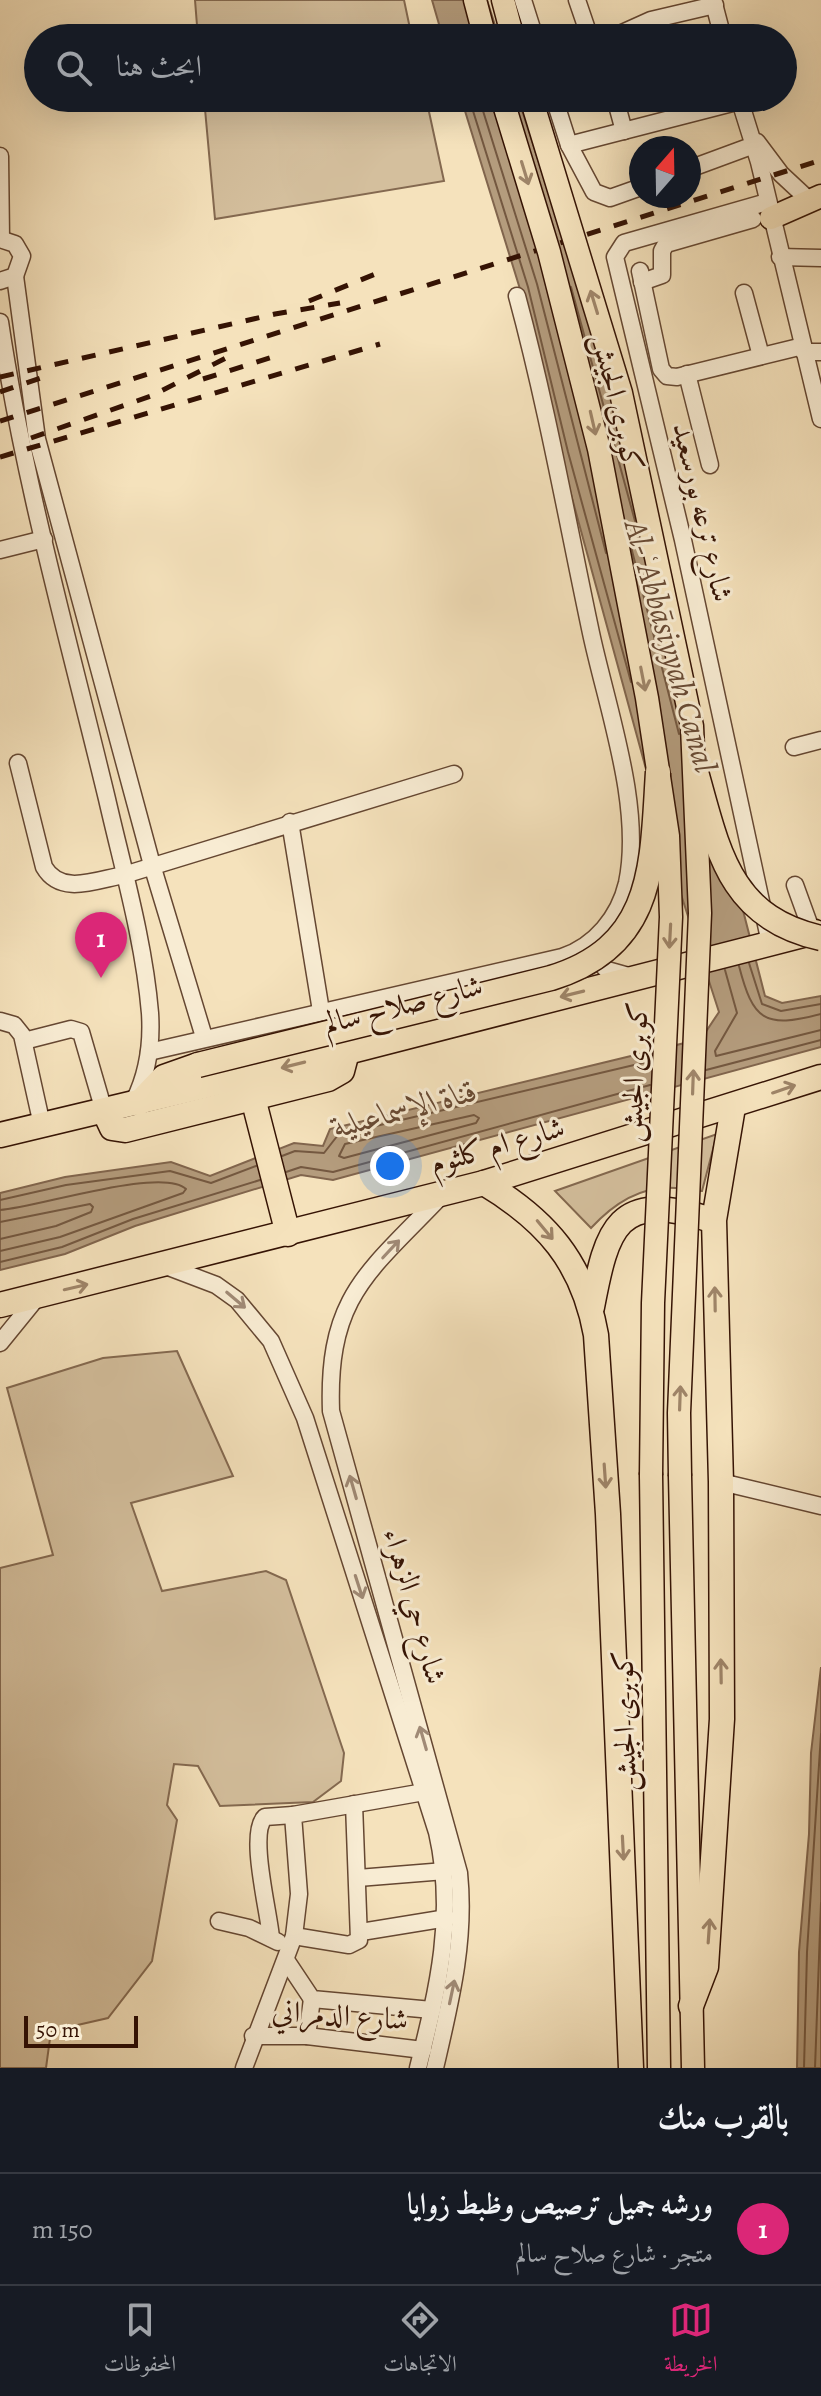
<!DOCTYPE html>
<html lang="ar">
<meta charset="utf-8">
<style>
:root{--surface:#171b24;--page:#242831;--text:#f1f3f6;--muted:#9ea1a6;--line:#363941;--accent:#db2777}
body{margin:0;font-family:Alegreya,Amiri,serif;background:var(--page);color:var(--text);direction:rtl}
.compass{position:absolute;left:629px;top:136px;width:72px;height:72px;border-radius:50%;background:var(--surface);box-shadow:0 8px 32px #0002;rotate:20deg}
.scale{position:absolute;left:24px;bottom:20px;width:114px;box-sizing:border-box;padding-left:8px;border:4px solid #351304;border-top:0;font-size:22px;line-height:28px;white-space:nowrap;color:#351304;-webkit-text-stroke:6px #f8ecd3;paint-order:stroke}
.you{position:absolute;left:390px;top:1166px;width:28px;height:28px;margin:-20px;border:6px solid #fff;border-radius:50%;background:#1a73e8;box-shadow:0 0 0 12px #1a73e833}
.badge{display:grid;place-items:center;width:52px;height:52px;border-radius:50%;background:var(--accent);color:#fff;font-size:26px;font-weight:700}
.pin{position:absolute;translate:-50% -66px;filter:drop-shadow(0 2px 4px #0008)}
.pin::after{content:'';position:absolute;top:42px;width:28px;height:24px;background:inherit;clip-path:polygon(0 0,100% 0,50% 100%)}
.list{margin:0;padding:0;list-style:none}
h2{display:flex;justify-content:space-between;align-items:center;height:104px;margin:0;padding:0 32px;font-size:34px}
h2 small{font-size:26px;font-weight:400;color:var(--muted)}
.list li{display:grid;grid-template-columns:52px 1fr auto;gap:24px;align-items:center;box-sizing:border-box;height:112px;padding:0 32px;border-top:2px solid var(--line)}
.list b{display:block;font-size:30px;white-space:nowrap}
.list p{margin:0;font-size:26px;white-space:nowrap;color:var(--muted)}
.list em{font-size:26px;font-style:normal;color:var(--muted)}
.icon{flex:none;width:44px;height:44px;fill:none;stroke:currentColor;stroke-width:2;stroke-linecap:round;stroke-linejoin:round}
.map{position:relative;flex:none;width:821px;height:2068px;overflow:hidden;direction:ltr}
.search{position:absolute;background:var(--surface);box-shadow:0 8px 32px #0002;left:24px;right:24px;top:24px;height:88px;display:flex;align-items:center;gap:20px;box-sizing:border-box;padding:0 28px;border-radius:44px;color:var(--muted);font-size:30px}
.sheet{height:216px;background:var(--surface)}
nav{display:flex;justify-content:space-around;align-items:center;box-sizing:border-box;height:112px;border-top:2px solid var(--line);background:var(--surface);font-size:22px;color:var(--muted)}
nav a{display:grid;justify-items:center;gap:4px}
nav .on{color:var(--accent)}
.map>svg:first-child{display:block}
.green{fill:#d4bf9d;stroke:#846950;stroke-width:2}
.water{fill:#b49c7d;stroke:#81654d;stroke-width:2}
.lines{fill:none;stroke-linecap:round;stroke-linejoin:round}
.shore{stroke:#745840;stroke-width:2}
.minor-casing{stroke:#654732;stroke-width:19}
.major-casing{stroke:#351304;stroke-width:25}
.highway-casing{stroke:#351304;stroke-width:27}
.minor{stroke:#f8ecd3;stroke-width:16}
.major{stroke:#f5e2bc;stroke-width:22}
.highway{stroke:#f5e2bc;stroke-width:24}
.rail{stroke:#351304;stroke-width:5;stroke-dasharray:14 14;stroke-linecap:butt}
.major-bridge-casing{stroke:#351304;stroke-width:25;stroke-linecap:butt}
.highway-bridge-casing{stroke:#351304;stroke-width:27;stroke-linecap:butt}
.major-bridge{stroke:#f5e2bc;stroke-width:22}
.highway-bridge{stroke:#f5e2bc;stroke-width:24}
.oneway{stroke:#9f8569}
.oneway2{stroke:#a08a76}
.labels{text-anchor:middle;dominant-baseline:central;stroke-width:6;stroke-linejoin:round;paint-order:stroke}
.street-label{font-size:30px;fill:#351304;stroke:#f8ecd3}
.water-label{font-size:32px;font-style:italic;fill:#684a34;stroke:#f8ecd3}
</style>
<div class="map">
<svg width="821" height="2068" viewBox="0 0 821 2068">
<rect width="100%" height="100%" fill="#f5e2bc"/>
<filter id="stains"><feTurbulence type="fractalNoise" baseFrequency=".0025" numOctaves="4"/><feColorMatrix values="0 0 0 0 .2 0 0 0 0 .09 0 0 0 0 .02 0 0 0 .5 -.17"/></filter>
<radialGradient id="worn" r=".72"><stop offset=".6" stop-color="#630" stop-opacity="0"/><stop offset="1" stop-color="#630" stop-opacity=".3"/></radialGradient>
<g class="green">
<polygon points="195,0 404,0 412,38 198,38"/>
<polygon points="204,98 426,98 444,181 215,219"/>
<path d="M717 1134 702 1191C693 1192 685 1188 676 1188 642 1185 613 1204 591 1228L555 1191Z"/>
<polygon points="177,1351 233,1476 131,1503 162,1591 266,1571 286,1580 344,1753 341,1781 313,1802 220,1806 198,1766 174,1764 167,1805 177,1820 152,1961 108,2018 51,2031 46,2068 0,2068 0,1568 53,1555 7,1388 103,1358"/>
</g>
<g class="water">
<polygon points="432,0 487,0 499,38 443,38"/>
<polygon points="461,98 518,98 596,338 765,996 782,1003 821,996 821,1047 333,1180 301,1175 135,1226 65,1254 0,1270 0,1193 65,1177 171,1162 210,1176 294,1143 323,1146 330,1129 701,1039 719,1012 676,879 560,454 520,289"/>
<polygon points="821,1667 821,2068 797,2068 799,1952 809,1834 811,1753"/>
</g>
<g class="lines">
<g class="shore">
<polyline points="469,98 528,287 568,452 631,682"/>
<polyline points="479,98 537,284 606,553"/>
<polyline points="571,287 635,521"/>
<polyline points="630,543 679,734"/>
<polyline points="749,963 762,1004 781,1011 821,1004"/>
<path d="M739 966C753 1020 764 1029 821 1014"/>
<polyline points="725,970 737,1013 715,1051 716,1056 821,1030"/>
<polyline points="706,1070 821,1040"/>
<polygon points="474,1115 479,1118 476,1123 344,1158 339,1156 345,1144"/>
<polyline points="282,1156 295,1151 324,1153 338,1135 651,1061"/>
<polyline points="286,1172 301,1167 333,1172 650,1085"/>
<polyline points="0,1200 66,1185 170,1171 211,1183 256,1166"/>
<path d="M0 1210C36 1208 162 1166 186 1189L183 1193 60 1237 0 1251"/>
<polyline points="0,1222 90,1204 93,1207 91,1212 56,1226 0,1239"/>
<polyline points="0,1262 62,1247 133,1219 260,1180"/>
<polyline points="804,2068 807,1952 821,1734"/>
<polyline points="815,2068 821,1903"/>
</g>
<g class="minor-casing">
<g id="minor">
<polyline points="523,0 535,38"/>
<polyline points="577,0 590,38"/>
<polyline points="713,0 723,38"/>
<polyline points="611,38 651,20 715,5"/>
<polyline points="554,98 569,145 594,192 610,198 641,187"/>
<polyline points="615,98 624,131"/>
<polyline points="739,98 759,162 821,419"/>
<polyline points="757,142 781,174 810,201"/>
<polyline points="569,145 740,101"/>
<polyline points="0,156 1,239"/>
<polyline points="689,169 754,145"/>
<polyline points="767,202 624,243 615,257 683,540 770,943"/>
<polyline points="0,239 15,244 22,256 15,276 0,281"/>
<polyline points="780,257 821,258"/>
<polyline points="640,271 661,369 667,376 677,377 803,346"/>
<polyline points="15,276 37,439 152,865 204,1037"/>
<polyline points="642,282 662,275 662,251 666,244 753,219"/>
<polyline points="744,293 761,356"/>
<path d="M0 322C24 483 69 641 107 799 123 869 144 941 150 1013 152 1044 148 1073 134 1101"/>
<polyline points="804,352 821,352"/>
<polyline points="687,374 710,465"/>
<polyline points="0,550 44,539"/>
<polyline points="794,747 821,740"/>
<path d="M18 763 44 867C61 896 96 880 124 875L454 774"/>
<polyline points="290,822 321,1011"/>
<polyline points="795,885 812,932"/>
<polyline points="589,951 607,970 632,977"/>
<polyline points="0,1021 14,1025 22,1035 42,1125"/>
<polyline points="24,1041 71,1029 81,1032 104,1111"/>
<path d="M149 1052 562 957C595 946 619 917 627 883 643 807 607 708 591 633 567 520 547 407 517 296"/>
<path d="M166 1266 216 1285 237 1300 271 1341 305 1418 437 1832C456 1915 438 1988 418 2068"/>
<polyline points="0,1343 39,1295"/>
<polyline points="721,1482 821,1506"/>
<polyline points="358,1878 445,1871"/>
<polyline points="219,1921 249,1928 278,1942"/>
<polyline points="361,1932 447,1918"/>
<polyline points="294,1936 349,1945 359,1940 354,1804"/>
<path d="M271 1938C269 1912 248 1833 265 1817L293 1815"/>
<polyline points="286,1960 312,1999 432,2010"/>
<polyline points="253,2036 307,2036 423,2050"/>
<polyline points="307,2036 312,1999"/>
<polyline points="244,2068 294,1936 299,1894 293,1815 424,1792"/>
<path d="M435 2068C450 2003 466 1941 459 1873L331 1411C327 1295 369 1272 443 1194"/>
</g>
</g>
<g class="major-casing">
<g id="major">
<polyline points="475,0 485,38"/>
<polyline points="503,0 513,38"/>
<polyline points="771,218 821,196"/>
<polyline points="651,1475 659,2068"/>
<polyline points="680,1476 693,2068"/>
</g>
</g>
<g class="highway-casing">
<g id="highway">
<polyline points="253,1098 288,1234"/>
<polyline points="139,1103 164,1077 198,1065"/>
<polyline points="104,1111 112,1128 125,1130 328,1079 342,1071 347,1052"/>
<polyline points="0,1135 347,1052 815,932"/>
<path d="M484 1183C546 1220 583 1262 596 1335L608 1514 631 2068"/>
<polyline points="0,1305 484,1183 821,1077"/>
<path d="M592 1307C607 1228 617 1190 708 1219"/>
<polyline points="691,2006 706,1967 722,1719 721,1482 714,1220 733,1107"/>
</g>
</g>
<use href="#minor" class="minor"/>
<use href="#major" class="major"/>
<use href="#highway" class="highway"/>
<g class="rail">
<polyline points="309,301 385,270"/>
<polyline points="0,377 275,314 340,303"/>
<polyline points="203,379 276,356"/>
<polyline points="0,392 41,378"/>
<polyline points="0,421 821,160"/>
<polyline points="31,438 151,396 230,356"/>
<polyline points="0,457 380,344"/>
</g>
<g class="major-bridge-casing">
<g id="major-bridge">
<polyline points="502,98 549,252 599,449 647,698 668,836 671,917 653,1303 651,1475"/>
<polyline points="531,98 621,393 692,726 700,913 679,1413 680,1476"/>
</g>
</g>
<g class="highway-bridge-casing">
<g id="highway-bridge">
<path d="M696 772C718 850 729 918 821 938"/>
<path d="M198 1065 551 978C656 946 652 864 658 772"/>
</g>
</g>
<use href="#major-bridge" class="major-bridge"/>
<use href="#highway-bridge" class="highway-bridge"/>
</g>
<defs><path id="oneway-shaft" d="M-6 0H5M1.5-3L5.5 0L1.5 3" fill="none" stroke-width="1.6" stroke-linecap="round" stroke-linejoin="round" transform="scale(2)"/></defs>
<g class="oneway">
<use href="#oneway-shaft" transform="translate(525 173) rotate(73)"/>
<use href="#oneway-shaft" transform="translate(594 302) rotate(-107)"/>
<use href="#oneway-shaft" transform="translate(593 423) rotate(77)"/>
<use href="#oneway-shaft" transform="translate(643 679) rotate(79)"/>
<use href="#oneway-shaft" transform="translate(670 936) rotate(93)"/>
<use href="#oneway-shaft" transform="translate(572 994) rotate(166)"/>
<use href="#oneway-shaft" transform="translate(293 1065) rotate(166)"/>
<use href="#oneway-shaft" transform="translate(693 1082) rotate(-88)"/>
<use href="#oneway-shaft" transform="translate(784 1089) rotate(-19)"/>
<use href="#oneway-shaft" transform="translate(545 1230) rotate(50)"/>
<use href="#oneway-shaft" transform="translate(76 1287) rotate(-13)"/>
<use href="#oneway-shaft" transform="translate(715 1299) rotate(-91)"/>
<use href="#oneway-shaft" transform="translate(680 1398) rotate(-88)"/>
<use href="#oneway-shaft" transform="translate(605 1476) rotate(86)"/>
<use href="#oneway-shaft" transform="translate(721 1671) rotate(-91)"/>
<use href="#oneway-shaft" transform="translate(623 1848) rotate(87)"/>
<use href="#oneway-shaft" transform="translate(709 1931) rotate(-86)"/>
</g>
<g class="oneway2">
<use href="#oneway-shaft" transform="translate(391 1249) rotate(-47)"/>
<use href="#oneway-shaft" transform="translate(236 1300) rotate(40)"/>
<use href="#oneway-shaft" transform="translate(353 1487) rotate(-106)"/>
<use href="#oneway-shaft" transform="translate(359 1587) rotate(72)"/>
<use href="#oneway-shaft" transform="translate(423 1738) rotate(-106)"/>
<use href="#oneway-shaft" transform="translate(452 1992) rotate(-78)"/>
</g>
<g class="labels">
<g class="street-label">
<text transform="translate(618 402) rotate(77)">كوبرى الجيش</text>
<text transform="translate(703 512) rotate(77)">شارع ترعه بورسعيد</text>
<text transform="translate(403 1004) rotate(-14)">شارع صلاح سالم</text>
<text transform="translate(634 1072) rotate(-87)">كوبرى الجيش</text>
<text transform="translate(497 1145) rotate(-16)">شارع ام كلثوم</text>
<text transform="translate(415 1606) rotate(74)">شارع حي الزهراء</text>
<text transform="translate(624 1721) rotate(-91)">كوبرى الجيش</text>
<text transform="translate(340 2015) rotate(4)">شارع الدمراني</text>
</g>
<g class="water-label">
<text transform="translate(671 646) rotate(74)">Al-ʿAbbāsiyyah Canal</text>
<text transform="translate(405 1108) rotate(-15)">قناة الإسماعيلية</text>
</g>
</g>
<rect width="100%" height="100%" filter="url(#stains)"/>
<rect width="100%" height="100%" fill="url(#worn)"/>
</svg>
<svg class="compass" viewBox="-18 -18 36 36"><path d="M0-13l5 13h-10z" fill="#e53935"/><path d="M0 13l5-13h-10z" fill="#9ea1a6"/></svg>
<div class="scale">50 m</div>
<div class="you"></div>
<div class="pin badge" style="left:101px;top:978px">1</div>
<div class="search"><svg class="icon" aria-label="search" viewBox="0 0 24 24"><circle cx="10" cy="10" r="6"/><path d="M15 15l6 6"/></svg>ابحث هنا</div>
</div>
<section class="sheet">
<h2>بالقرب منك<small></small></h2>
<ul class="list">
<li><span class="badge">1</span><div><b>ورشه جميل ترصيص وظبط زوايا</b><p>متجر · شارع صلاح سالم</p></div><em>150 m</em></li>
</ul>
</section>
<nav>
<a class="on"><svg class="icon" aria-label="map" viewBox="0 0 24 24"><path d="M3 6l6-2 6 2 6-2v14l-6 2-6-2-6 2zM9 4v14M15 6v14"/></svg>الخريطة</a>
<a><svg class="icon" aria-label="directions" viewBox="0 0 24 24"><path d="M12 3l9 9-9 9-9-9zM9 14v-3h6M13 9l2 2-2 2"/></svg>الاتجاهات</a>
<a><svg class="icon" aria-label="saved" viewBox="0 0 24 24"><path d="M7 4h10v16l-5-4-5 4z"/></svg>المحفوظات</a>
</nav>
